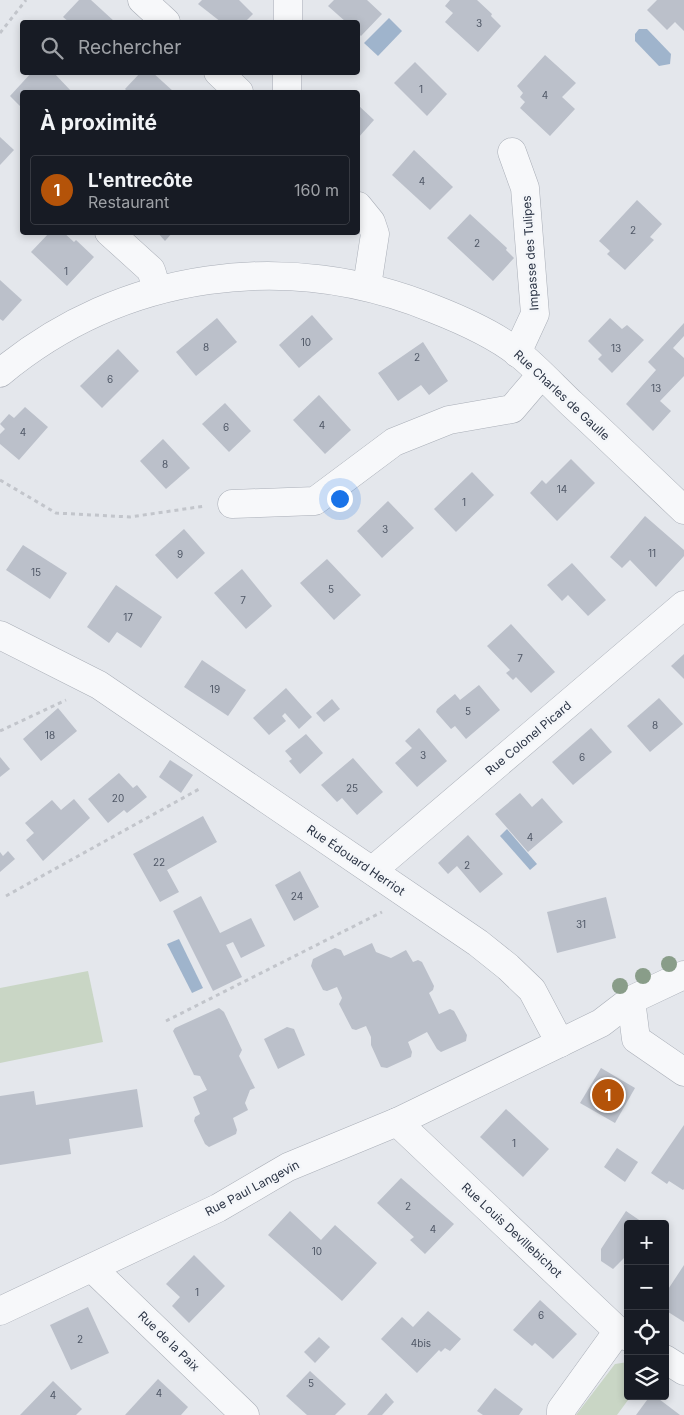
<!DOCTYPE html>
<html lang="fr">
<meta charset="utf-8">
<style>
:root{--surface:#171b24;--page:#20242c;--text:#f1f3f6;--muted:#9ea1a6;--line:#363941;--accent:#b45309}
body{margin:0;font-family:Inter,sans-serif;background:var(--page);color:var(--text)}
.controls{position:absolute;right:15px;bottom:15px;display:grid;overflow:hidden;border-radius:5px;box-shadow:0 2px 8px #0003}
.controls button{width:45px;height:45px;display:grid;place-items:center;padding:0;border:0;border-bottom:1px solid var(--line);background:var(--surface);color:var(--text);font:25px sans-serif}
.you{position:absolute;left:339px;top:498px;width:18px;height:18px;margin:-12px;border:4px solid #fff;border-radius:50%;background:#1a73e8;box-shadow:0 0 0 8px #1a73e833}
.badge{display:grid;place-items:center;width:32px;height:32px;border-radius:50%;background:var(--accent);color:#fff;font-size:16px;font-weight:700}
.pin{position:absolute;translate:-50% -50%;border:2px solid #fff;box-shadow:0 1px 5px #0006}
.list{margin:0;padding:0;list-style:none}
h2{display:flex;justify-content:space-between;align-items:center;height:65px;margin:0;padding:0 20px;font-size:21px}
h2 small{font-size:16px;font-weight:400;color:var(--muted)}
.list li{display:grid;grid-template-columns:32px 1fr auto;gap:15px;align-items:center;box-sizing:border-box;height:70px;margin:0 10px 10px;padding:0 10px;border:1px solid var(--line);border-radius:5px}
.list b{display:block;font-size:19px;white-space:nowrap}
.list p{margin:0;font-size:16px;white-space:nowrap;color:var(--muted)}
.list em{font-size:16px;font-style:normal;color:var(--muted)}
.icon{flex:none;width:28px;height:28px;fill:none;stroke:currentColor;stroke-width:2;stroke-linecap:round;stroke-linejoin:round}
.map{position:relative;flex:none;width:684px;height:1415px;overflow:hidden}
.search{position:absolute;background:var(--surface);box-shadow:0 2px 8px #0003;left:20px;top:20px;width:340px;height:55px;display:flex;align-items:center;gap:12px;box-sizing:border-box;padding:0 18px;border-radius:5px;color:var(--muted);font-size:19px}
.panel{position:absolute;background:var(--surface);box-shadow:0 2px 8px #0003;left:20px;top:90px;width:340px;height:145px;border-radius:5px}
.map>svg:first-child{display:block}
.green{fill:#c9d6c5}
.water{fill:#9fb4cc}
.building{fill:#bbc0ca}
.lines{fill:none;stroke-linecap:round;stroke-linejoin:round}
.minor-casing{stroke:#a9aeb7;stroke-width:29}
.path{stroke:#c2c5cb;stroke-width:3;stroke-dasharray:4 4;stroke-linecap:butt}
.minor{stroke:#f7f8fa;stroke-width:28}
.tree{fill:#899d89}
.labels{text-anchor:middle;dominant-baseline:central;stroke-width:5;stroke-linejoin:round;paint-order:stroke}
.number-label{font-size:10px;fill:#4f5766}
.street-label{font-size:12px;fill:#2b3445;stroke:#f4f6f9}
</style>
<div class="map">
<svg width="684" height="1415" viewBox="0 0 684 1415">
<rect width="100%" height="100%" fill="#e4e7ec"/>
<g class="green">
<polygon points="88,971 103,1042 0,1063 0,988"/>
<polygon points="628,1362 628,1396 631,1396 617,1415 576,1415 615,1364"/>
</g>
<g class="water">
<polygon points="389,18 402,31 378,56 364,43"/>
<polygon points="639,29 647,29 671,54 670,64 659,66 635,41 635,34"/>
<polygon points="507,829 537,864 530,870 500,836"/>
<polygon points="179,939 203,988 192,993 167,944"/>
</g>
<g class="building">
<polygon points="79,0 91,0 115,22 69,22 63,17"/>
<polygon points="202,0 239,0 253,14 245,22 221,22 198,4"/>
<polygon points="334,0 367,0 382,14 361,36 358,33 358,22 346,22 328,6"/>
<polygon points="450,0 477,0 492,14 491,16 501,26 478,52 445,22 453,13 445,6"/>
<polygon points="657,0 684,0 684,31 675,22 667,30 647,10"/>
<polygon points="545,55 576,83 562,97 575,109 550,136 520,108 525,102 520,97 523,93 517,86"/>
<polygon points="415,62 447,94 427,116 394,83"/>
<polygon points="32,72 53,72 72,92 22,92 22,108 10,96"/>
<polygon points="141,72 152,72 174,92 128,92 125,89"/>
<polygon points="358,105 374,120 358,138"/>
<polygon points="0,137 14,150 0,165"/>
<polygon points="414,150 453,187 430,210 392,175"/>
<polygon points="637,200 662,224 650,237 654,240 625,270 607,254 610,251 599,241"/>
<polygon points="470,214 507,248 506,250 514,258 493,281 447,238"/>
<polygon points="50,232 63,232 74,242 76,240 94,257 67,286 31,252"/>
<polygon points="157,232 173,232 165,241"/>
<polygon points="0,280 22,300 3,321 0,319"/>
<polygon points="312,315 333,339 299,368 279,345"/>
<polygon points="217,318 237,342 196,376 176,352"/>
<polygon points="610,318 622,329 627,325 644,340 612,373 598,359 602,355 588,341"/>
<polygon points="684,323 684,336 673,348 684,358 684,376 660,401 671,411 653,431 626,404 656,370 648,362"/>
<polygon points="423,342 448,381 429,395 421,385 398,401 378,373"/>
<polygon points="118,349 139,371 102,408 80,386"/>
<polygon points="319,395 351,430 325,454 293,420"/>
<polygon points="225,403 251,431 229,452 202,424"/>
<polygon points="25,407 48,427 19,460 0,444 0,434 5,429 0,424 9,414 14,418"/>
<polygon points="163,439 190,468 166,489 140,461"/>
<polygon points="571,459 595,483 557,521 530,493 542,480 546,484"/>
<polygon points="472,472 494,495 456,532 434,509"/>
<polygon points="388,501 414,528 382,558 357,531"/>
<polygon points="645,516 684,550 684,556 656,587 630,560 622,568 610,557"/>
<polygon points="184,529 205,553 177,579 155,555"/>
<polygon points="23,545 67,573 50,599 6,570"/>
<polygon points="327,559 361,595 334,620 300,583"/>
<polygon points="572,563 606,600 588,616 568,595 562,601 547,585"/>
<polygon points="242,569 272,606 246,629 214,593"/>
<polygon points="116,585 162,617 141,648 117,632 109,643 87,627"/>
<polygon points="511,624 555,672 531,693 516,677 513,680 506,673 510,670 487,646"/>
<polygon points="684,654 684,679 671,666"/>
<polygon points="202,660 246,690 228,716 184,687"/>
<polygon points="479,685 500,710 466,739 455,726 451,729 436,712 437,709 455,694 460,700"/>
<polygon points="286,688 312,717 299,729 285,713 282,716 286,721 269,735 253,718"/>
<polygon points="659,698 683,724 650,752 627,726"/>
<polygon points="332,699 340,709 324,722 316,713"/>
<polygon points="58,708 77,731 41,761 23,739"/>
<polygon points="419,728 447,761 417,787 395,763 412,748 405,741"/>
<polygon points="591,728 612,752 573,785 552,762"/>
<polygon points="306,734 323,753 300,774 289,761 292,759 285,751"/>
<polygon points="0,757 10,769 0,777"/>
<polygon points="353,758 383,792 357,815 342,798 337,802 321,785"/>
<polygon points="170,760 193,775 181,793 159,777"/>
<polygon points="119,773 133,788 137,785 147,797 127,813 124,810 108,823 88,799"/>
<polygon points="520,793 532,807 542,798 563,822 528,852 495,814"/>
<polygon points="74,799 90,818 43,861 26,840 34,833 25,823 52,800 61,810"/>
<polygon points="203,816 217,842 167,870 179,892 160,902 133,854"/>
<polygon points="468,835 503,874 480,893 457,866 448,874 438,863"/>
<polygon points="8,851 15,859 0,872 0,852 3,856"/>
<polygon points="300,871 319,907 294,921 275,885"/>
<polygon points="201,896 220,933 251,918 265,946 241,958 233,942 226,945 242,977 213,991 173,911"/>
<polygon points="606,897 616,938 557,953 547,912"/>
<polygon points="372,943 376,952 391,958 406,950 413,962 418,960 422,962 434,986 433,990 429,993 439,1014 450,1009 454,1011 467,1035 466,1041 441,1052 437,1049 427,1032 408,1042 412,1052 411,1057 387,1068 381,1067 371,1045 371,1037 366,1026 356,1030 352,1029 339,1004 342,998 337,987 327,991 323,990 311,966 313,959 335,948 341,950 344,956"/>
<polygon points="219,1008 224,1012 242,1050 239,1056 255,1088 250,1090 245,1103 248,1110 233,1118 237,1130 236,1134 209,1147 205,1144 194,1121 195,1117 200,1114 193,1097 207,1090 200,1076 194,1075 173,1031 175,1028"/>
<polygon points="287,1027 294,1029 305,1055 278,1069 264,1039"/>
<polygon points="601,1068 635,1088 615,1123 580,1103"/>
<polygon points="137,1089 143,1127 69,1139 71,1154 0,1165 0,1096 34,1091 36,1105"/>
<polygon points="506,1109 549,1149 523,1177 480,1137"/>
<polygon points="684,1125 684,1189 683,1190 669,1181 667,1184 651,1173"/>
<polygon points="617,1148 638,1162 625,1182 604,1167"/>
<polygon points="401,1178 454,1224 425,1254 410,1240 414,1237 377,1203"/>
<polygon points="290,1211 321,1240 335,1225 377,1263 342,1301 268,1235"/>
<polygon points="626,1211 645,1224 628,1224 628,1259 625,1257 613,1269 601,1261 601,1249"/>
<polygon points="194,1255 225,1286 189,1323 172,1306 180,1297 166,1284"/>
<polygon points="684,1265 684,1322 665,1310 665,1294"/>
<polygon points="540,1300 577,1334 553,1359 535,1343 532,1346 513,1330"/>
<polygon points="88,1307 109,1353 71,1370 50,1325"/>
<polygon points="428,1311 461,1339 450,1351 445,1348 441,1352 439,1350 417,1373 381,1339 402,1317 413,1327"/>
<polygon points="319,1337 330,1347 315,1363 304,1352"/>
<polygon points="310,1371 346,1404 335,1415 307,1415 286,1396"/>
<polygon points="158,1379 188,1407 181,1415 125,1415"/>
<polygon points="53,1381 82,1409 76,1415 20,1415"/>
<polygon points="495,1388 523,1409 519,1415 483,1415 477,1411"/>
<polygon points="386,1393 394,1402 382,1415 367,1415"/>
<polygon points="650,1396 655,1396 680,1415 636,1415"/>
</g>
<g class="lines">
<g class="minor-casing">
<g id="minor">
<polyline points="142,0 166,22"/>
<polyline points="288,22 288,0"/>
<polyline points="218,72 239,92"/>
<polyline points="287,92 287,72"/>
<polyline points="512,152 525,188 535,314 517,353"/>
<polyline points="358,206 371,222 375,234 367,286"/>
<polyline points="109,232 151,270 157,289"/>
<path d="M0 373C123 271 287 249 434 309 462 320 494 334 518 353 537 368 554 387 572 404 610 439 647 475 684 510"/>
<polyline points="232,504 315,501 394,442 449,420 512,409 541,375"/>
<polyline points="0,635 99,685 478,943 508,967 532,990 560,1043"/>
<polyline points="373,870 684,605"/>
<polyline points="631,1000 636,1039 684,1072"/>
<polyline points="397,1122 618,1331 628,1337"/>
<polyline points="92,1268 245,1415"/>
<polyline points="0,1311 218,1208 288,1167 397,1122 560,1043 601,1023 631,1000 684,975"/>
<polyline points="665,1359 684,1371"/>
<polyline points="561,1415 561,1410 618,1331"/>
</g>
</g>
<g class="path">
<polyline points="0,33 26,0"/>
<polyline points="0,480 56,513 130,517 205,506"/>
<polyline points="0,731 66,700"/>
<polyline points="6,896 201,788"/>
<polyline points="166,1021 382,912"/>
</g>
<use href="#minor" class="minor"/>
</g>
<g class="tree">
<circle cx="669" cy="964" r="8"/>
<circle cx="643" cy="976" r="8"/>
<circle cx="620" cy="986" r="8"/>
</g>
<g class="labels">
<g class="number-label">
<text x="479" y="23">3</text>
<text x="421" y="89">1</text>
<text x="545" y="95">4</text>
<text x="422" y="181">4</text>
<text x="633" y="230">2</text>
<text x="477" y="243">2</text>
<text x="66" y="271">1</text>
<text x="306" y="342">10</text>
<text x="206" y="347">8</text>
<text x="616" y="348">13</text>
<text x="417" y="357">2</text>
<text x="110" y="379">6</text>
<text x="656" y="388">13</text>
<text x="322" y="425">4</text>
<text x="226" y="427">6</text>
<text x="23" y="432">4</text>
<text x="165" y="464">8</text>
<text x="562" y="489">14</text>
<text x="464" y="502">1</text>
<text x="385" y="529">3</text>
<text x="652" y="553">11</text>
<text x="180" y="554">9</text>
<text x="36" y="572">15</text>
<text x="331" y="589">5</text>
<text x="243" y="600">7</text>
<text x="128" y="617">17</text>
<text x="520" y="658">7</text>
<text x="215" y="689">19</text>
<text x="468" y="711">5</text>
<text x="655" y="725">8</text>
<text x="50" y="735">18</text>
<text x="423" y="755">3</text>
<text x="582" y="757">6</text>
<text x="352" y="788">25</text>
<text x="118" y="798">20</text>
<text x="530" y="837">4</text>
<text x="159" y="862">22</text>
<text x="467" y="865">2</text>
<text x="297" y="896">24</text>
<text x="581" y="924">31</text>
<text x="514" y="1143">1</text>
<text x="408" y="1206">2</text>
<text x="433" y="1229">4</text>
<text x="317" y="1251">10</text>
<text x="197" y="1292">1</text>
<text x="541" y="1315">6</text>
<text x="80" y="1339">2</text>
<text x="421" y="1343">4bis</text>
<text x="311" y="1383">5</text>
<text x="159" y="1393">4</text>
<text x="53" y="1395">4</text>
</g>
<g class="street-label">
<text transform="translate(530 253) rotate(-94)">Impasse des Tulipes</text>
<text transform="translate(562 395) rotate(43)">Rue Charles de Gaulle</text>
<text transform="translate(528 738) rotate(-40)">Rue Colonel Picard</text>
<text transform="translate(356 860) rotate(34)">Rue Édouard Herriot</text>
<text transform="translate(252 1188) rotate(-28)">Rue Paul Langevin</text>
<text transform="translate(512 1230) rotate(43)">Rue Louis Devillebichot</text>
<text transform="translate(169 1341) rotate(44)">Rue de la Paix</text>
</g>
</g>
</svg>
<div class="controls">
<button>+</button>
<button>−</button>
<button><svg class="icon" aria-label="locate" viewBox="0 0 24 24"><circle cx="12" cy="12" r="6"/><path d="M12 2v4M12 18v4M2 12h4M18 12h4"/></svg></button>
<button><svg class="icon" aria-label="layers" viewBox="0 0 24 24"><path d="M12 4l9 5-9 5-9-5zM3 14l9 5 9-5"/></svg></button>
</div>
<div class="you"></div>
<div class="pin badge" style="left:608px;top:1095px">1</div>
<div class="search"><svg class="icon" aria-label="search" viewBox="0 0 24 24"><circle cx="10" cy="10" r="6"/><path d="M15 15l6 6"/></svg>Rechercher</div>
<section class="panel">
<h2>À proximité<small></small></h2>
<ul class="list">
<li><span class="badge">1</span><div><b>L'entrecôte</b><p>Restaurant</p></div><em>160 m</em></li>
</ul>
</section>
</div>
